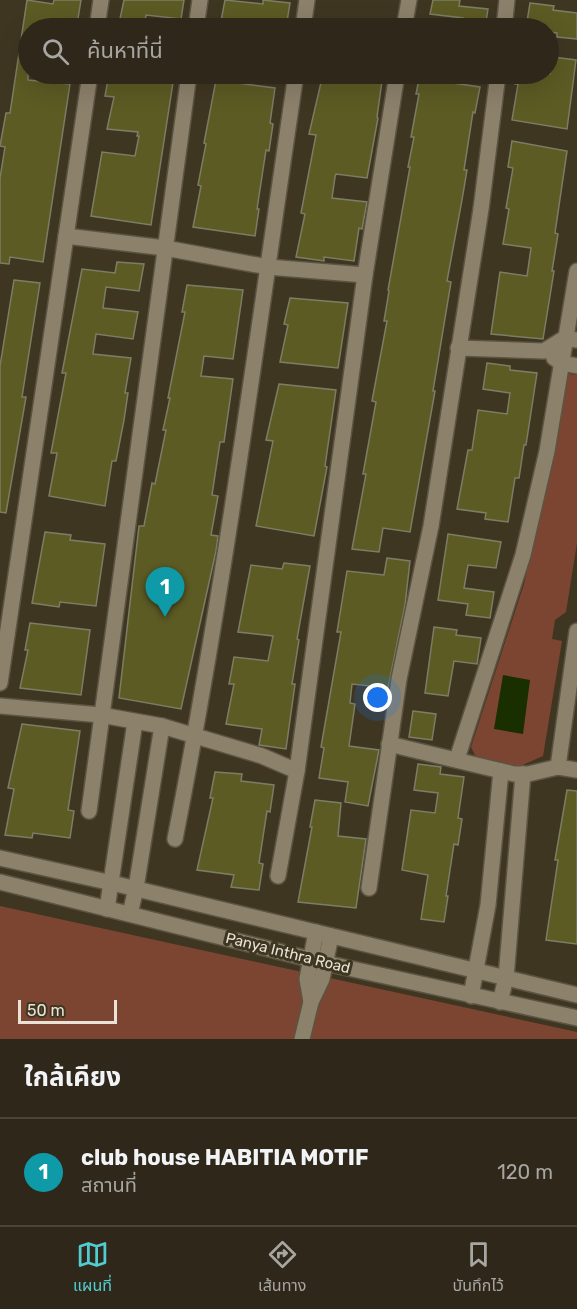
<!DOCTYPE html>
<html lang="th">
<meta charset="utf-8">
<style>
:root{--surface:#2f281a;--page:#373023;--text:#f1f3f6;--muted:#a7a6a2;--line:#4a4439;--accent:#51ccd1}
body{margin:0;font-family:Rubik,"Noto Sans Thai",sans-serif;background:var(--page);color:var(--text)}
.scale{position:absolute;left:18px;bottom:15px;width:99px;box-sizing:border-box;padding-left:6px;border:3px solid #e8e3d6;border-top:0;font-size:16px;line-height:21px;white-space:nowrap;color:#e8e3d6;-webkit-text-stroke:4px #3f3622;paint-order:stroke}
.you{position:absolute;left:378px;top:698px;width:21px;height:21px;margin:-15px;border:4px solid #fff;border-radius:50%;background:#1a73e8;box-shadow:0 0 0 9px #1a73e833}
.badge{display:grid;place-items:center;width:39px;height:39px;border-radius:50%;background:var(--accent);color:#fff;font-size:20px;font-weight:700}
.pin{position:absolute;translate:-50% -50px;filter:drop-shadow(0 2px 3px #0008)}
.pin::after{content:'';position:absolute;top:32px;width:21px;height:18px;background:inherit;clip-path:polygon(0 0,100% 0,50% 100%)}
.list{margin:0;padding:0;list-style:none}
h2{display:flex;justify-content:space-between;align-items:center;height:78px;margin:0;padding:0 24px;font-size:26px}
h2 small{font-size:20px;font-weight:400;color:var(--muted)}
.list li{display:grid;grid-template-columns:39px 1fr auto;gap:18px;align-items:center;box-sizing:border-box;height:108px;padding:0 24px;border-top:2px solid var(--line)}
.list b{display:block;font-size:22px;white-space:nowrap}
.list p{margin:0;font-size:20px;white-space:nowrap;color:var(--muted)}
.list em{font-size:20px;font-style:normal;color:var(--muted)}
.icon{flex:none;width:33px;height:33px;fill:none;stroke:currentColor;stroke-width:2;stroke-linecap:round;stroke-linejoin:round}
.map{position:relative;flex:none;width:577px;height:1039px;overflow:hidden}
.search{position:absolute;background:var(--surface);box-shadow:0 6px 24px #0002;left:18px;right:18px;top:18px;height:66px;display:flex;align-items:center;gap:15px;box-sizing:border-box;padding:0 21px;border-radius:33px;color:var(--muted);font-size:22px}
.sheet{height:186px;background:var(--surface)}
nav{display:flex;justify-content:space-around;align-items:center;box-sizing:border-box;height:84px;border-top:2px solid var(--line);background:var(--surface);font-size:16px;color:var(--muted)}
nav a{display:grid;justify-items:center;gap:3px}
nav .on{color:var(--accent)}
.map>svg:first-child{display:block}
.green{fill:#7c4532}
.water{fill:#1a2f00}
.building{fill:#5c5b24;stroke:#7c7d65;stroke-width:1.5}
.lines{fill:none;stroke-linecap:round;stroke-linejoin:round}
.minor-casing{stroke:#5c5443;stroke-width:18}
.minor{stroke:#8c816b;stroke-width:15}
.labels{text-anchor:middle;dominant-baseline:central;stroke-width:6;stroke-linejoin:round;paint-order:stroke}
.street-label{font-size:15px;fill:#e8e3d6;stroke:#3f3622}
</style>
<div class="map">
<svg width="577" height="1039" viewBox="0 0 577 1039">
<rect width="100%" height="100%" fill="#3f3622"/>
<g class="green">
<polygon points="568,374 577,375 577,543 566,612 555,620 552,639 562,641 543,756 516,768 476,757 471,747 524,584 559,425"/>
<polygon points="0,906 577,1032 577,1039 0,1039"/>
</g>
<polygon class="water" points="503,675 530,680 523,734 494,729"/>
<g class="building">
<polygon points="27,0 53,4 54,0 81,0 77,25 46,21 45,28 28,28 28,80 70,84 43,262 10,257 9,264 0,263 0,178 5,147 0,146 6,113 10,113"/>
<polygon points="124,0 184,0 181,19 146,15 144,28 118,28"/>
<polygon points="225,0 263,4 263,0 290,3 286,28 248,25 247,28 220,26"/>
<polygon points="433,0 460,0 459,6 488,9 485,28 461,28 463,18 430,14"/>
<polygon points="530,3 554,6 553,10 577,13 577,39 557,37 557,33 549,32 549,28 526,28"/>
<polygon points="553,57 576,60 567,129 512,120 518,84 515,84 517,74 550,74"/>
<polygon points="109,74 174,76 151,225 91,216 102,152 135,156 139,136 137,136 138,132 107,129 114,97 105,96"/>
<polygon points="323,74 383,74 377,117 378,118 367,178 336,174 335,177 332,198 367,202 362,229 359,228 354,261 324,257 324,261 296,257 305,214 301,213 316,135 309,134"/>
<polygon points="420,74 447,74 446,82 480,87 475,113 473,112 464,170 467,170 462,200 447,281 451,282 433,391 435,391 410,532 383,528 379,552 352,549 366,474 363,474 376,402 372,401 387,321 384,321 389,291 388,290 410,167 408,167 414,137 411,137 419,94 416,94"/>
<polygon points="216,80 275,88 270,123 273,124 269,151 266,150 257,209 259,209 255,236 193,227 201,186 198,185 206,144 204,143"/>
<polygon points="512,141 567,151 555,233 558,234 552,271 554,271 543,339 491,334 500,272 527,276 531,248 503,244 509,209 506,208 513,168 508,167"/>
<polygon points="117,262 144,264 139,291 106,287 103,308 138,312 133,339 96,334 93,354 131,358 125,393 128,393 124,420 116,461 112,461 105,506 49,496 57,453 51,453 66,373 62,373 82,269 115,273"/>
<polygon points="14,280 40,283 22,397 26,397 6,513 0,512 0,366"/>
<polygon points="187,285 243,290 233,359 204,356 201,376 233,379 224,442 220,442 212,495 218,496 211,535 218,536 216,551 181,709 119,698 139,526 144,526 152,483 155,484 166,430 163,430 170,398 168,398 185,312 182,312"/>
<polygon points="290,298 348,303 338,368 280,362 288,325 284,324"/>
<polygon points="487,363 510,366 510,370 537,373 526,445 524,445 519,478 515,478 508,522 485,519 486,513 457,509 468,450 472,450 478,410 507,414 510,393 483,389"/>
<polygon points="279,384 336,390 325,466 327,467 314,536 256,526 273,441 266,440"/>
<polygon points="45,532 71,535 70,540 105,544 96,606 60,602 59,607 32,603"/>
<polygon points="448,534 501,542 496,568 468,565 464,588 494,592 490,618 466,615 468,604 438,600"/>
<polygon points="387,558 410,561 405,605 388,688 352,684 350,703 355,704 349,746 379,750 368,806 345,802 348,782 319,778 324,748 321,747 341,632 337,632 347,571 384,575"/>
<polygon points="284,563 310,566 297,639 299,640 292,684 295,684 286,749 259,745 262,729 226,724 234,684 229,684 234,657 268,661 273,636 238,632 251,565 282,569"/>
<polygon points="30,623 90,630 81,695 20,688 28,650 25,650"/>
<polygon points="434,627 457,630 456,635 481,638 477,664 454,661 448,696 425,693"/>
<polygon points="413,711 436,714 432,740 409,737"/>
<polygon points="22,724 80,731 68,810 74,811 70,838 33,833 32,838 5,835 14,789 8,788"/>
<polygon points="418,764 441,767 440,774 464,777 458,818 462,819 458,845 454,844 446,896 448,896 444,922 421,919 428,875 402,870 411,810 435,813 438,793 414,790"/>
<polygon points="215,772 242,774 241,781 274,785 270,812 267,811 259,863 263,864 259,890 231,887 234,875 197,870 213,798 210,798"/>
<polygon points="567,790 577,791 577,944 546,940 558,860 555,860"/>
<polygon points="315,800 341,803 338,836 366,839 356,908 298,902 312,827 310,827"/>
</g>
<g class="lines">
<g class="minor-casing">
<g id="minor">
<polyline points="97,28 101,0"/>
<polyline points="196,28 200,0"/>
<polyline points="303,28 307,0"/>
<polyline points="404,28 409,0"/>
<polyline points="504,28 507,0"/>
<polyline points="66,236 165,248 268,267 365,275"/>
<polyline points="458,348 544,351 565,338 577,340"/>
<polyline points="554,358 561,363 577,366"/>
<polyline points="0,683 90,74"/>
<polyline points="0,706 101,715 162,726 262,756 297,771"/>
<polyline points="389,744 514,774 528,774 558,767 577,770"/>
<polyline points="457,759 523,555 547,451 577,271"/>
<polyline points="558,767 577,631"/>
<polyline points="89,811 189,74"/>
<path d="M175 839C225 585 258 329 296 74"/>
<polyline points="0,858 112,883 577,995"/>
<polyline points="278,876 297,771 365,275 397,74"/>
<polyline points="0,882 325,963 577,1018"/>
<polyline points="369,888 399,679 431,526 481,209 498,74"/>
<polyline points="107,909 135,722"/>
<polyline points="130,914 136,888 162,726"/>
<polyline points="471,996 488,905 501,771"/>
<polyline points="311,1002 307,979 316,932"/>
<polyline points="500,1002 506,978 523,774"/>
<polyline points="302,1039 311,1002 322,979 331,936"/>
</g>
</g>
<use href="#minor" class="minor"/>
</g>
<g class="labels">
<g class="street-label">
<text transform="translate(288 953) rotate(14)">Panya Inthra Road</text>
</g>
</g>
</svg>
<div class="scale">50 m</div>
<div class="you"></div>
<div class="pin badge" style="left:165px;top:617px;background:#0f9aa8">1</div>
<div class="search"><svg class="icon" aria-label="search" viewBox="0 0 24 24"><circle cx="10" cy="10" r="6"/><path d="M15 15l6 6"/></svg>ค้นหาที่นี่</div>
</div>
<section class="sheet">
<h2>ใกล้เคียง<small></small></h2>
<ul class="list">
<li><span class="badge" style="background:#0f9aa8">1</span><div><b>club house HABITIA MOTIF</b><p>สถานที่</p></div><em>120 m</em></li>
</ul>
</section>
<nav>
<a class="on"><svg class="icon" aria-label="map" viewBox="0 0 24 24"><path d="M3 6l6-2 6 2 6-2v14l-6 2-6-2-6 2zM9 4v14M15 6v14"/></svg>แผนที่</a>
<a><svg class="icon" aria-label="directions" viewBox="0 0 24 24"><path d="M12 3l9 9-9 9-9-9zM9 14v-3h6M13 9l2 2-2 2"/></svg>เส้นทาง</a>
<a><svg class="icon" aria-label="saved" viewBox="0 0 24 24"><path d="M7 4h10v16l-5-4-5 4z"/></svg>บันทึกไว้</a>
</nav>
